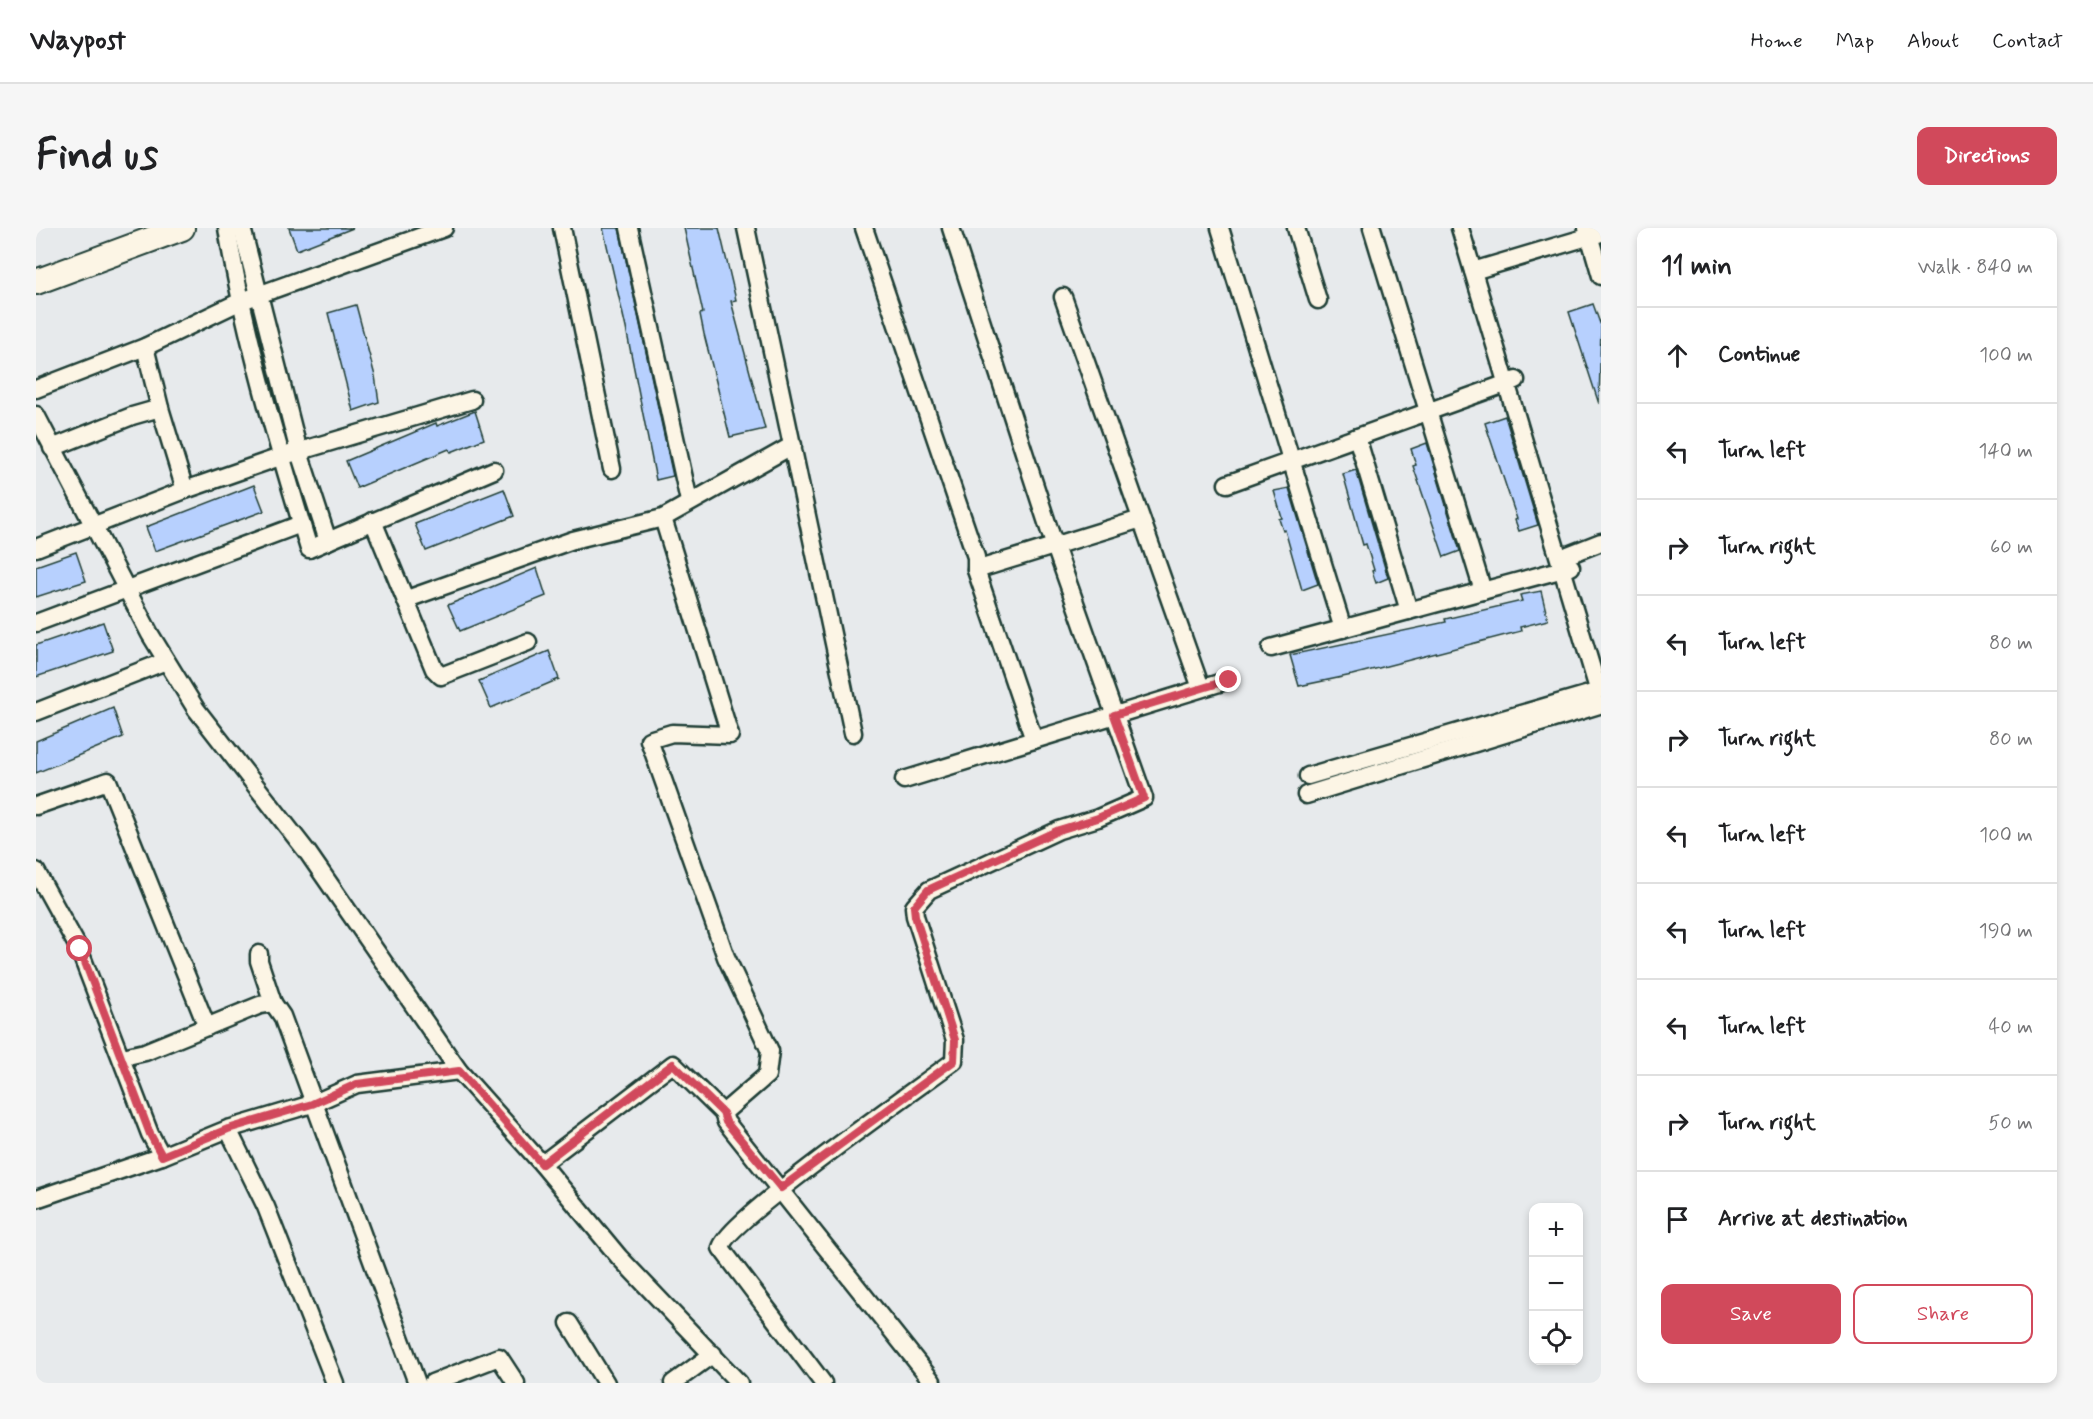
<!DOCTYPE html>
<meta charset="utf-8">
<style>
:root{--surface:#fff;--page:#f6f6f6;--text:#202124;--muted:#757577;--line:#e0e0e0;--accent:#d1495b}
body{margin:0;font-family:Mynerve,sans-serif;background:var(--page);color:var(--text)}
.controls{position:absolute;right:18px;bottom:18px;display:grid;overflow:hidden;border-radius:12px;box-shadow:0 3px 9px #0003}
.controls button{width:54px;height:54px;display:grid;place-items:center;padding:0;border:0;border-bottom:2px solid var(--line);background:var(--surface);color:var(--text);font:30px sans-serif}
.stop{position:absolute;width:18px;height:18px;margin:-14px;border:4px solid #d1495b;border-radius:50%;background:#fff}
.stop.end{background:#d1495b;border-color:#fff;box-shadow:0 2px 6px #0008}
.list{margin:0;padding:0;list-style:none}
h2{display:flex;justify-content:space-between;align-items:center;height:78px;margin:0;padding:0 24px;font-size:26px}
h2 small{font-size:20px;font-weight:400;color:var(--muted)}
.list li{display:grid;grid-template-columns:39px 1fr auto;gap:18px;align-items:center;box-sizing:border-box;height:96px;padding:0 24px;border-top:2px solid var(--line)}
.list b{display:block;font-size:22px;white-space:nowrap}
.list em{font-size:20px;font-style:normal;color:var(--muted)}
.actions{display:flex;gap:12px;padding:18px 24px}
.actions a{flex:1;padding:14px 0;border:2px solid var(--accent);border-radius:12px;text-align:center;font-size:21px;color:var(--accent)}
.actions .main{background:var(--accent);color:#fff}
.icon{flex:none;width:33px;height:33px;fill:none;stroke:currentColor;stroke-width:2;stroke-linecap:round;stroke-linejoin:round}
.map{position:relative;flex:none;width:1565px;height:1155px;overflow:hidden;border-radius:12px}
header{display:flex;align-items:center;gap:36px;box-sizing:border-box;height:84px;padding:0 30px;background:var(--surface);border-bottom:2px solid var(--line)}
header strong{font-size:28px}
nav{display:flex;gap:33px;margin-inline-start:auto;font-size:21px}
.intro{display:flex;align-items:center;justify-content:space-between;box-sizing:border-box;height:144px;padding:0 36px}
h1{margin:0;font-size:42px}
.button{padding:15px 27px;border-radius:12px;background:var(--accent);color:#fff;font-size:21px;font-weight:700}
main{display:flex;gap:36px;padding:0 36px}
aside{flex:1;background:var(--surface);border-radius:12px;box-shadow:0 3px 9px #0003}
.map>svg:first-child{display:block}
.building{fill:#b7d0fe;stroke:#1f3d34;stroke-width:1.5}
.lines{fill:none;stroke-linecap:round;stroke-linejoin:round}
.street-casing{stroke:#1f3d34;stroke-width:21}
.secondary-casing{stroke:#1f3d34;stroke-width:28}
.street{stroke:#fcf5e5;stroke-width:16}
.secondary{stroke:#fcf5e5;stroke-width:24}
.route{stroke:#d1495b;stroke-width:8}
</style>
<header>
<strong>Waypost</strong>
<nav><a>Home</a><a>Map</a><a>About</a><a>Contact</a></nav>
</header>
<div class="intro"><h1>Find us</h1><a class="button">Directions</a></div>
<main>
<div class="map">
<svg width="1565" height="1155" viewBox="0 0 1565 1155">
<rect width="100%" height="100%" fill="#e7eaec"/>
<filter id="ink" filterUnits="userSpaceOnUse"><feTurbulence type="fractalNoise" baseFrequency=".0167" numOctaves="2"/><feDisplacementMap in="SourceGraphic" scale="12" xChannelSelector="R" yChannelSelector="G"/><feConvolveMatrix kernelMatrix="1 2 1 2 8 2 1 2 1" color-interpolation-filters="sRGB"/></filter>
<g filter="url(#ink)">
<g class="building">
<polygon points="253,0 317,0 261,22"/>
<polygon points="567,0 583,0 637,248 620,252 590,100"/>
<polygon points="648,0 683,0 700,72 695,73 729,201 694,209 668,106 664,86 667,85"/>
<polygon points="1557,76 1565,98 1563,176 1533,84"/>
<polygon points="320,77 339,148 343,174 317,183 292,85"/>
<polygon points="439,183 448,211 415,224 413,221 321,260 310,233 400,195 401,198"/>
<polygon points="1469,188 1502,297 1483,303 1479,292 1481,291 1449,195"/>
<polygon points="1391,215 1424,323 1408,329 1377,238 1380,237 1375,221"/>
<polygon points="1320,242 1352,350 1340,355 1336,343 1338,342 1330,316 1327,317 1307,246"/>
<polygon points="218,257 228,283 119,323 110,299"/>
<polygon points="1253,260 1282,356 1266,362 1249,302 1247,303 1243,291 1246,290 1238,263"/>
<polygon points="468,261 478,288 390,323 379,296"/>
<polygon points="40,324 50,353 0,369 0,338"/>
<polygon points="501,340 510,368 424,403 412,377"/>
<polygon points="1505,363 1512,392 1484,399 1485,403 1316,447 1263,458 1254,427 1410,394 1409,391 1486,373 1484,367"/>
<polygon points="67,394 77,423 0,449 0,417"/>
<polygon points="513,423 523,451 455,480 443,453"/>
<polygon points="77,480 87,509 0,545 0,513"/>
</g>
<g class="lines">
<g class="street-casing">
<g id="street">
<path d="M191 0C209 110 241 215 273 321L458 242"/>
<polyline points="206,0 263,224 292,313"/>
<polyline points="526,0 576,241"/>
<polyline points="593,0 653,273"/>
<polyline points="710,0 817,505"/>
<polyline points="828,0 940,329 940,342 998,512"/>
<polyline points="1184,0 1307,401"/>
<polyline points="1260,0 1282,72"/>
<polyline points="1336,0 1447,363"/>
<polyline points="1424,0 1562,461"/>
<polyline points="1551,0 1565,48"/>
<polyline points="1437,43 1565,5"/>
<polyline points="1027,69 1165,460"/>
<polyline points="109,119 124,180 149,262"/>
<polyline points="0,161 109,119 203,74 408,0"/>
<polyline points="0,187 114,406 160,481 272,625 423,843 506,936 583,1029 703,1155"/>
<polyline points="1321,209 1373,383"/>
<polyline points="16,220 96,188 124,180"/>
<polyline points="1191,256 1480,152"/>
<polyline points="627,290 694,507 636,505 613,512 690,729 734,823 731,847 687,885"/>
<polyline points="337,293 398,441 405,448 492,414"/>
<polyline points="0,320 149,262 244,229 436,172"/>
<polyline points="1532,327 1565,314"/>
<polyline points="940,342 1105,291"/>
<polyline points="371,371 537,312 627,290 757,217"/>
<polyline points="0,395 265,296"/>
<polyline points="1235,420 1535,339"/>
<polyline points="0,484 130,433"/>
<polyline points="1272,548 1560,464"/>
<polyline points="868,552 1193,452"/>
<polyline points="1270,567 1563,477"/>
<polyline points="0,578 72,553 171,799"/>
<polyline points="0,643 43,721 114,906 126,928"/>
<polyline points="223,726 223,733 237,775 246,788 381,1155"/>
<polyline points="87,829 109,824 224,777 237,775"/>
<polyline points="192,901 276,876 321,856 423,843"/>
<polyline points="506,936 637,836 687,885 690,894 896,1153 894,1155"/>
<polyline points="0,971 126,928 192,901 230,979 299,1155"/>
<polyline points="533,1095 570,1155"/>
<polyline points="396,1155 463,1129 480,1155"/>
<polyline points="637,1155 677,1126"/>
<path d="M787 1155 685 1020C688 995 885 858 918 833L919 812 879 688 878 679 893 662 1023 602 1062 590 1108 570 1014 304 915 0"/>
</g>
</g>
<g class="secondary-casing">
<polyline id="secondary" points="0,54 146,0"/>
</g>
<use href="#street" class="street"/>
<use href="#secondary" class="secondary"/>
</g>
</g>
<g class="lines" filter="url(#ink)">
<polyline class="route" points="44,721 114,906 126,928 192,901 276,876 321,856 423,843 506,936 637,836 687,885 690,894 745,960 918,833 919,812 879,688 878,679 892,662 1023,602 1062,590 1108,570 1078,487 1193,452"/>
</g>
</svg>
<div class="controls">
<button>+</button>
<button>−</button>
<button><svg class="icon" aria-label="locate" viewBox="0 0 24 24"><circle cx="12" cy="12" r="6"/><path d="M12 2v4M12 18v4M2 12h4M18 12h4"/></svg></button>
</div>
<div class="stop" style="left:44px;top:721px"></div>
<div class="stop end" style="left:1193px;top:452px"></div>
</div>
<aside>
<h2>11 min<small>Walk · 840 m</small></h2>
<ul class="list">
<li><svg class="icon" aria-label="ahead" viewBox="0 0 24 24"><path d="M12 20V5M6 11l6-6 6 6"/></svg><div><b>Continue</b></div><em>100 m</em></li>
<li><svg class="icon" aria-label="left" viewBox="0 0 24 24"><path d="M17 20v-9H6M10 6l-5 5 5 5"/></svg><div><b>Turn left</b></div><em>140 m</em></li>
<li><svg class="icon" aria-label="right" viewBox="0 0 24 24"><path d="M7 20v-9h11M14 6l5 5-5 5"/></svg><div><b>Turn right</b></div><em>60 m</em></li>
<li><svg class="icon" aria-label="left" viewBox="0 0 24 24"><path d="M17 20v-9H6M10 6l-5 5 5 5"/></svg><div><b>Turn left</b></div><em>80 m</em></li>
<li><svg class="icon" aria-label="right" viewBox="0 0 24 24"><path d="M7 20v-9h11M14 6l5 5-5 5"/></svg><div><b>Turn right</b></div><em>80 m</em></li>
<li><svg class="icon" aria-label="left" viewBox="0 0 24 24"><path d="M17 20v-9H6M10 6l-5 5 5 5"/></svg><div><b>Turn left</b></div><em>100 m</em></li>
<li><svg class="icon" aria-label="left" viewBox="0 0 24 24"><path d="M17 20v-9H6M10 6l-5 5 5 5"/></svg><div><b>Turn left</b></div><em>190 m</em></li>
<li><svg class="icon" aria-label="left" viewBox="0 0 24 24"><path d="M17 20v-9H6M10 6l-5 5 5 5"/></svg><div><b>Turn left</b></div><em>40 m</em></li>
<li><svg class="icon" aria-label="right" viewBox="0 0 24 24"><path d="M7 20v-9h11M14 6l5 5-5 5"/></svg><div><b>Turn right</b></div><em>50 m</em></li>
<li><svg class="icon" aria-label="arrive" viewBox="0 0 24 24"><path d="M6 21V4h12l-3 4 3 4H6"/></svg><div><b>Arrive at destination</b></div></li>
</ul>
<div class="actions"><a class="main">Save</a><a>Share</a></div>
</aside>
</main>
